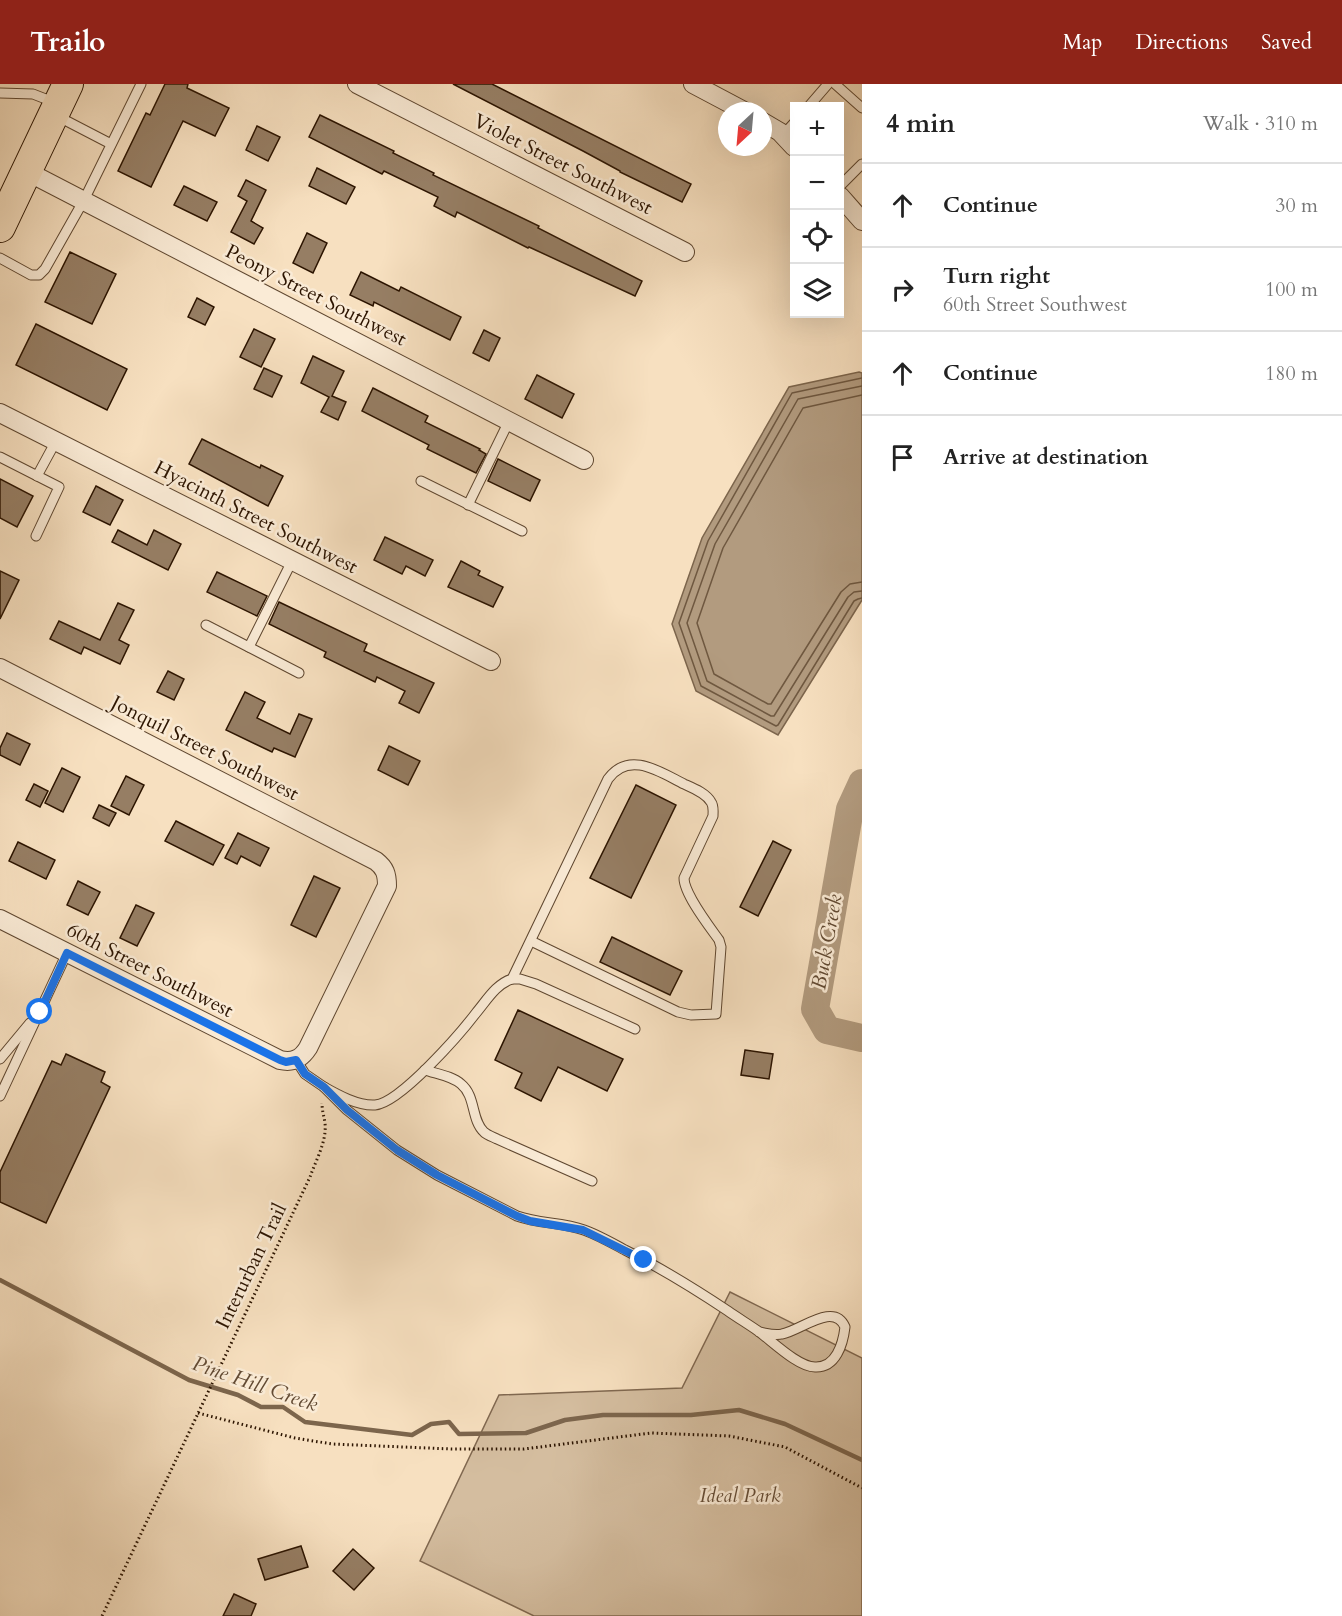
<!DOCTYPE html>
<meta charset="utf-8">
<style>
:root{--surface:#fff;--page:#f6f6f6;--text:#222;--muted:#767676;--line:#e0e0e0;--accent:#8f2418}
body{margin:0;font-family:Cardo,serif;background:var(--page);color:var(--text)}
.controls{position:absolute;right:18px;top:18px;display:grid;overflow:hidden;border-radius:0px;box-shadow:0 6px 24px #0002}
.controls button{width:54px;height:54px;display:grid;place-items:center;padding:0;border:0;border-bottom:2px solid var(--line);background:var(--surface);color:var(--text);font:30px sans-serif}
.compass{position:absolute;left:718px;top:18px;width:54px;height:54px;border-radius:50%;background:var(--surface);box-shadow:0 6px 24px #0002;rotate:206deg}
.stop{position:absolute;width:18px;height:18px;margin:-14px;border:4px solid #1a73e8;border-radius:50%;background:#fff}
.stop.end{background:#1a73e8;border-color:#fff;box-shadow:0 2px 6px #0008}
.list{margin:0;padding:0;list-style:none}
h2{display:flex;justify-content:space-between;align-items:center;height:78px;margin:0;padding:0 24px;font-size:26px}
h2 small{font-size:20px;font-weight:400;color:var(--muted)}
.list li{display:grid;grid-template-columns:39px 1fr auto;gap:18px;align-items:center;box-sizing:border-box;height:84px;padding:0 24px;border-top:2px solid var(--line)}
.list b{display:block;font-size:22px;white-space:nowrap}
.list p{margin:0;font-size:20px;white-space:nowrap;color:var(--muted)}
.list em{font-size:20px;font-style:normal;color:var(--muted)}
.icon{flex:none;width:33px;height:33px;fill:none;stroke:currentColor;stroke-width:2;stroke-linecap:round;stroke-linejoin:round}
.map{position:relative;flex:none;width:862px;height:1532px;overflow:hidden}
header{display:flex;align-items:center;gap:36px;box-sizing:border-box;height:84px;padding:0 30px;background:var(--accent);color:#fff}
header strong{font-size:28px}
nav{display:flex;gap:33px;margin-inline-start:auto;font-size:21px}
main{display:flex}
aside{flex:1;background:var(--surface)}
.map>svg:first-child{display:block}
.green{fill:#d4bd9f;stroke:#806850;stroke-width:1.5}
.water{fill:#b29b7f;stroke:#7c654c;stroke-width:1.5}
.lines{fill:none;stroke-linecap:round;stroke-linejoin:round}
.shore{stroke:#6f5840;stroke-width:1.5}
.stream{stroke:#7c654c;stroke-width:4.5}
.river{stroke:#b29b7f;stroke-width:28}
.building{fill:#967e64;stroke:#2c1400;stroke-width:1.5}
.service-casing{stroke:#5f4730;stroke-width:11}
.minor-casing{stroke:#5f4730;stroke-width:20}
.primary-casing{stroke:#2c1400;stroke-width:32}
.path{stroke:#2c1400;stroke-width:3;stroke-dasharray:1.5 3;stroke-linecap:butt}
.service{stroke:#faebd6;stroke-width:9}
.minor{stroke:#faebd6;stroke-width:18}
.primary{stroke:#f7e0c0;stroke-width:30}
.route{stroke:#1a73e8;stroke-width:8}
.labels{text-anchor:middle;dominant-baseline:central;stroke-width:5;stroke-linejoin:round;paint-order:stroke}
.street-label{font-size:20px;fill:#2c1400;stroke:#faebd6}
.park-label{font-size:20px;font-style:italic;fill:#674f38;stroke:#faebd6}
.water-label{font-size:21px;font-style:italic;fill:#624a33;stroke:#faebd6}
</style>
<header>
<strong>Trailo</strong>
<nav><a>Map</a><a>Directions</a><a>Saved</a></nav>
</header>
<main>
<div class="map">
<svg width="862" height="1532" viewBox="0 0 862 1532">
<rect width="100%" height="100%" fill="#f7e0c0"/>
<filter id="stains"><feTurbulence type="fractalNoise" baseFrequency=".00333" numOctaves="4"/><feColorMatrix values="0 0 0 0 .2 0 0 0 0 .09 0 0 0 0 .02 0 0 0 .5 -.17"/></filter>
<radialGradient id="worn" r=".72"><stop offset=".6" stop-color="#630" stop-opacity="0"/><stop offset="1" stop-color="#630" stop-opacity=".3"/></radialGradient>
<polygon class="green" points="730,1208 862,1274 862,1532 534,1532 420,1477 499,1311 682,1304"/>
<polygon class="water" points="859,288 862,289 862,516 778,651 696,607 672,540 702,454 789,303"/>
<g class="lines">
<g class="shore">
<polyline points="862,294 792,309 708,457 679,539 701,602 776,642 778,641 854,517 858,515 862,514"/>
<polyline points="862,302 798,315 715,460 687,539 707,597 771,632 774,632 848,513 854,508 862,507"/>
<polyline points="862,311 803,324 723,464 697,539 714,590 768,620 771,620 841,508 850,500 862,498"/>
</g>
<polyline class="stream" points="0,1196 189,1296 238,1311 261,1323 283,1323 305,1338 412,1351 431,1340 449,1338 459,1350 526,1349 565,1336 603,1331 691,1331 739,1326 785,1340 862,1376"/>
<polyline class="river" points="862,699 850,725 815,925 827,946 862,954"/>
</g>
<g class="building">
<polygon points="165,0 188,0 187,4 229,24 215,52 183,37 151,103 118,87 146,29 150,31"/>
<polygon points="453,0 492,0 691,100 682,118 620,88 620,87 583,67"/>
<polygon points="320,31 394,67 393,69 434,89 433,91 539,142 538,144 642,197 635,212 529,163 528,164 457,128 455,133 434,122 438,113 384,87 382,90 309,53"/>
<polygon points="257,42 280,53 268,77 246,66"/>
<polygon points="317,84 355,103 346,120 309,102"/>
<polygon points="246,96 266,106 251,137 263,144 254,160 231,148 247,117 238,112"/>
<polygon points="184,102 217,118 207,137 174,121"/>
<polygon points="307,149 327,159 313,189 293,179"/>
<polygon points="70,168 116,190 92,240 45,218"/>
<polygon points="361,188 399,207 401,203 461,233 450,256 374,218 373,222 350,211"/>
<polygon points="197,214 214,223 205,241 188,233"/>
<polygon points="36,240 127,285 107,326 16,281"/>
<polygon points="254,245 275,255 261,283 240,273"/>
<polygon points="484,246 500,254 489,277 473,269"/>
<polygon points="313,272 344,287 332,312 346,318 338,336 321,328 329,313 301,299"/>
<polygon points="264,284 282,292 272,313 254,305"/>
<polygon points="537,291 574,310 562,334 525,315"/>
<polygon points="373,304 428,332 425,338 480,365 479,366 486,370 476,389 427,365 429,361 362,327"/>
<polygon points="202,355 260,384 261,381 283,392 268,422 189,380"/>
<polygon points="498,375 540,396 530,417 488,397"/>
<polygon points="0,395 33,412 17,443 0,434"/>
<polygon points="96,402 123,416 110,441 83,428"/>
<polygon points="118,446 147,461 154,446 181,460 168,486 112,458"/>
<polygon points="385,453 433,476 425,492 406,482 402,490 374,476"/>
<polygon points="461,477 480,487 478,491 503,503 493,523 448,503"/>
<polygon points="0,487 19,496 0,535"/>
<polygon points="217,488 267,512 257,532 207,508"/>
<polygon points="279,518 367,560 364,567 434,599 419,629 399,619 405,607 377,593 375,598 324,573 326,568 269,540"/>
<polygon points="118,519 134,526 119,556 129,561 120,580 84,563 81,570 50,555 59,537 100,556"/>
<polygon points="168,587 184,595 174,616 157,608"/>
<polygon points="245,608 265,618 257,634 290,650 299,630 312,635 295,673 274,664 272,668 226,646"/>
<polygon points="7,649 30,660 20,681 0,671 0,664"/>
<polygon points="389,662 420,677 408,701 378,686"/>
<polygon points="62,684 80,693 63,728 45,719"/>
<polygon points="126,692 144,701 129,731 111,722"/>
<polygon points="34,700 48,707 40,723 26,716"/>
<polygon points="636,701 676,721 631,814 590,794"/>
<polygon points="99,721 116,729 109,742 93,734"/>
<polygon points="176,737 224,761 213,781 165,757"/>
<polygon points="238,749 269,764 260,782 241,772 237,780 225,774"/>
<polygon points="773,757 791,766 758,832 740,823"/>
<polygon points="18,758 55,776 46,795 9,777"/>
<polygon points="314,792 340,804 316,853 291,841"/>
<polygon points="78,797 100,808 88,831 67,821"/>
<polygon points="136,821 154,829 137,862 120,854"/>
<polygon points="612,853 682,887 670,911 600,878"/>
<polygon points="518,926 623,975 607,1007 558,983 541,1017 515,1004 522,989 495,976"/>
<polygon points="745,966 773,970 769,995 741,991"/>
<polygon points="66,970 105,988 101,998 110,1003 46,1139 0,1118 0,1088 52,977 61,981"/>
<polygon points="301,1462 308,1483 265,1496 258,1475"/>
<polygon points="353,1465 374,1484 354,1506 333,1487"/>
<polygon points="234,1510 256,1520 251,1532 223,1532"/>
</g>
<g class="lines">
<g class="service-casing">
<g id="service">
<polyline points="835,0 862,24"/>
<polyline points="0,9 33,10 56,19"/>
<polyline points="809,22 828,0"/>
<polyline points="57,32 111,60"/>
<polyline points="783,51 794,39"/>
<polyline points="840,102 862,80"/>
<polyline points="0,174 31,191 39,191 45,185 84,116 141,0"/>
<polyline points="0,373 59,403 36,452"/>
<polyline points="37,392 56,357"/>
<polyline points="421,397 522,447"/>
<polyline points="468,421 509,337"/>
<polyline points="206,541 299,589"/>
<polyline points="249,563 292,477"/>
<polyline points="512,895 520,895 536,900 635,945"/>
<polyline points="0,975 30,939"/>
<path d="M296 976 305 990 324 1003 347 1026 397 1066 437 1091 517 1132C539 1140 562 1138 584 1146 598 1151 612 1159 625 1166 661 1184 695 1205 728 1227 738 1234 748 1240 758 1247 772 1257 798 1283 815 1283 836 1284 843 1260 845 1243 834 1217 800 1247 782 1250 774 1252 766 1249 759 1248"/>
<path d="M425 986C437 990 452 992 461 1000 476 1012 471 1036 484 1048 487 1051 493 1053 497 1055L592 1097"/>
<path d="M324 1003C338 1011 358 1022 375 1021 400 1019 460 950 476 929 487 916 496 900 512 895L608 695C629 666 660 688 684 700 693 704 706 709 711 718 714 722 713 727 713 732L684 794C684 810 709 842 719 856L721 863 716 930 691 931 678 928 531 857"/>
<polyline points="0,1012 67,869"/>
</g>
</g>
<g class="minor-casing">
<g id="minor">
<polyline points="357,0 685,168"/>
<polyline points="693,0 744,27"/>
<polyline points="763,38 780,48 794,63"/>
<polyline points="26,87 584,376"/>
<polyline points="840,112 862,137"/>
<polyline points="0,329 491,577"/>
<path d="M0 584 376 777C385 784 387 790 387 802L308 964C301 975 293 979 280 976L0 835"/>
</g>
</g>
<g class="primary-casing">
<polyline id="primary" points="0,143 68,0"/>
</g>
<g class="path">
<polyline points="198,1329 295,1354 332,1360 451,1365 524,1365 651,1349 729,1352 785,1363 862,1404"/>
<path d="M102 1532 310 1093C316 1076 327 1057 325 1039 324 1032 322 1027 322 1019"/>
</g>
<use href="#service" class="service"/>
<use href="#minor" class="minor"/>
<use href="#primary" class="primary"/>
</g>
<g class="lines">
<polyline class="route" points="40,928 67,869 280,976 286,978 296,976 305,990 324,1003 347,1026 397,1066 437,1091 517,1132 530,1137 583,1146 644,1176"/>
</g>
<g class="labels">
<g class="street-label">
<text transform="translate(563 80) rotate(27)">Violet Street Southwest</text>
<text transform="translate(316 211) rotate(27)">Peony Street Southwest</text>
<text transform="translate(256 433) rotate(27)">Hyacinth Street Southwest</text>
<text transform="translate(205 664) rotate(27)">Jonquil Street Southwest</text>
<text transform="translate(150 886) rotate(27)">60th Street Southwest</text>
<text transform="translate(251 1182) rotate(-64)">Interurban Trail</text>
</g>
<g class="park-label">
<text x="740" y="1411">Ideal Park</text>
</g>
<g class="water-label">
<text transform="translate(827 858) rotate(-80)">Buck Creek</text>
<text transform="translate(255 1300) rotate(19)">Pine Hill Creek</text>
</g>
</g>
<rect width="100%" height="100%" filter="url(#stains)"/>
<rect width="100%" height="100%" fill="url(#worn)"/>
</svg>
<div class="controls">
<button>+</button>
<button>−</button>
<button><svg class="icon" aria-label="locate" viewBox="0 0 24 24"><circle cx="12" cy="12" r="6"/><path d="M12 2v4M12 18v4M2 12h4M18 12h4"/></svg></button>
<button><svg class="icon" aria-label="layers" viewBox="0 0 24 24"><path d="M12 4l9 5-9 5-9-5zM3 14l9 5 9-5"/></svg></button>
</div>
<svg class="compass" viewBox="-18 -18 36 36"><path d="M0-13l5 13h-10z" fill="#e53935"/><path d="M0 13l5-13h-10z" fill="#767676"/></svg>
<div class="stop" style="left:40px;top:928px"></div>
<div class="stop end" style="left:644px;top:1176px"></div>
</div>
<aside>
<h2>4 min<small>Walk · 310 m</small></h2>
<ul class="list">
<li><svg class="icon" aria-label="ahead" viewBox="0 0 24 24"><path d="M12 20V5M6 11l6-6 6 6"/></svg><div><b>Continue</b></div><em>30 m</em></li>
<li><svg class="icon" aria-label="right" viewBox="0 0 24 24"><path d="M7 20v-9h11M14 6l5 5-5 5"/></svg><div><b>Turn right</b><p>60th Street Southwest</p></div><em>100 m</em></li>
<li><svg class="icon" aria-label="ahead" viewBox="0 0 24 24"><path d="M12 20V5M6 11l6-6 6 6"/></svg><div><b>Continue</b></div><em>180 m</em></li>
<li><svg class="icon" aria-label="arrive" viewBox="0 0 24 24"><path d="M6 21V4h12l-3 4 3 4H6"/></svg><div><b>Arrive at destination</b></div></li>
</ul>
</aside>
</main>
